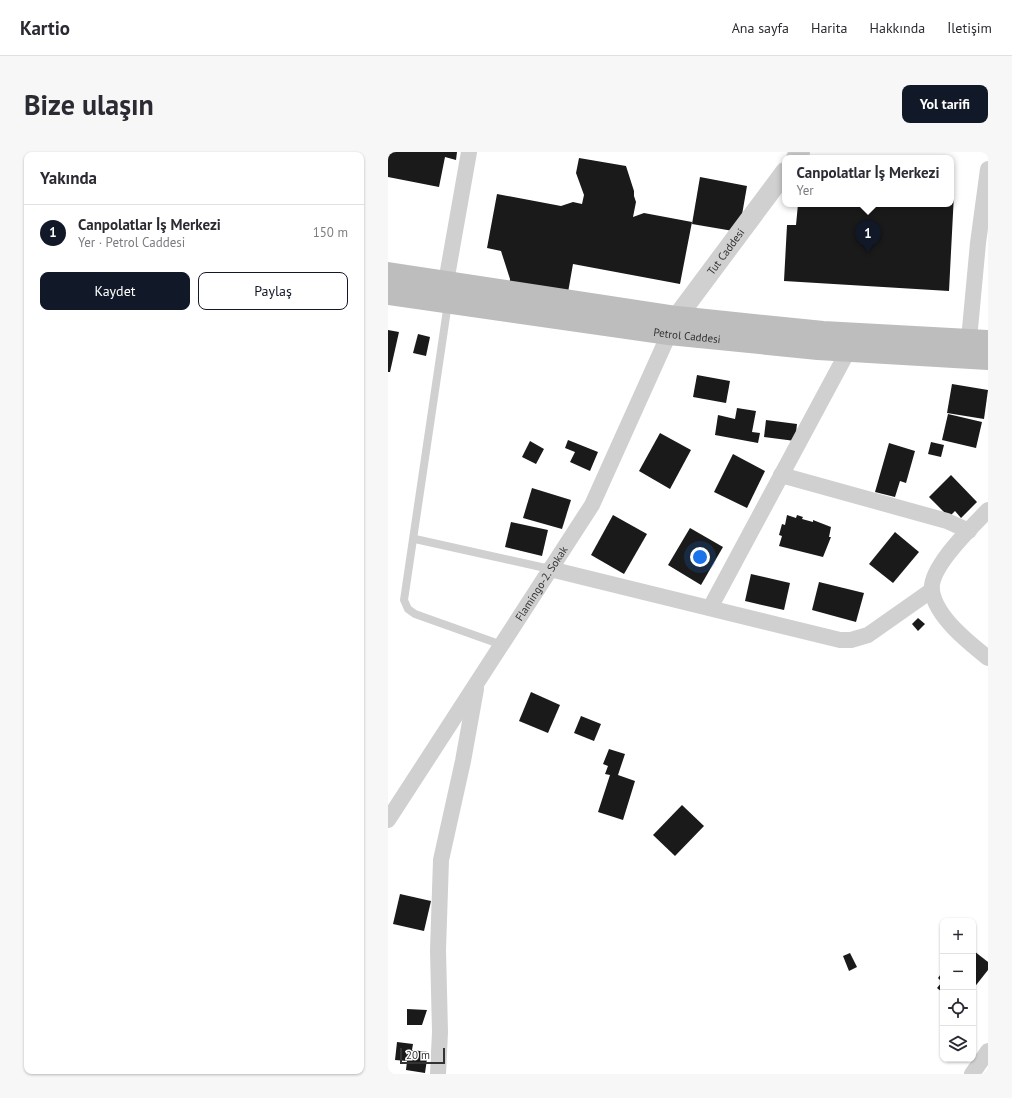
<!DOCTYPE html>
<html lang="tr">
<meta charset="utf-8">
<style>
:root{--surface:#fff;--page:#f7f7f7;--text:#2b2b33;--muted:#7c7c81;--line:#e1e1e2;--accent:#111827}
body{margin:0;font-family:"PT Sans",sans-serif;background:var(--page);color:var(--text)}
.controls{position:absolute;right:12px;bottom:12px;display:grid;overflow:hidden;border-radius:8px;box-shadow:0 1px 3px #0004}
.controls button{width:36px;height:36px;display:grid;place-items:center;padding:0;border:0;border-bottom:1px solid var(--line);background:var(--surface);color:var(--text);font:20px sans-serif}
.scale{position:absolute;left:12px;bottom:10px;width:45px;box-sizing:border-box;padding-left:4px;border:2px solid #333;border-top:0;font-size:11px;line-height:14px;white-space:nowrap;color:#333;-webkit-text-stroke:3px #fff;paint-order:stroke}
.you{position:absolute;left:312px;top:405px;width:14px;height:14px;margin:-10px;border:3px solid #fff;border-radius:50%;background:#1a73e8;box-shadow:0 0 0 6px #1a73e833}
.badge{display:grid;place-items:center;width:26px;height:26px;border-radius:50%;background:var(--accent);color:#fff;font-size:13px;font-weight:700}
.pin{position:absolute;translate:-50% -33px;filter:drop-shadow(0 1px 2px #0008)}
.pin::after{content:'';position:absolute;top:21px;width:14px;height:12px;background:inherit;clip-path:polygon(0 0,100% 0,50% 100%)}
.popup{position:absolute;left:394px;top:3px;width:172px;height:52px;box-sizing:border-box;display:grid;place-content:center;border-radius:8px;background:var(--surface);filter:drop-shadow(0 1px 3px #0005);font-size:13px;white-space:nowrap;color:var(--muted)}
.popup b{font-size:15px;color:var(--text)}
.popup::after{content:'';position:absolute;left:50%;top:100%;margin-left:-8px;border:8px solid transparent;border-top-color:var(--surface)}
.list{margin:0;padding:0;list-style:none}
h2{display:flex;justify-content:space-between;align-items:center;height:52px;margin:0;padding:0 16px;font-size:17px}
h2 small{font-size:13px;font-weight:400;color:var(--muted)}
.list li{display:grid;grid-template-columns:26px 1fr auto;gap:12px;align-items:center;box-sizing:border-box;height:56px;padding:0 16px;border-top:1px solid var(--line)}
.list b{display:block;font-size:15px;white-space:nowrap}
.list p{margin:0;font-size:13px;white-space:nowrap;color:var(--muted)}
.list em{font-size:13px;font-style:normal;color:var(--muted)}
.actions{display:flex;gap:8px;padding:12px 16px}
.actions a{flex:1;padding:9px 0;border:1px solid var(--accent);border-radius:8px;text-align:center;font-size:14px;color:var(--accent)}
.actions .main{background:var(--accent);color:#fff}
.icon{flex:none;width:22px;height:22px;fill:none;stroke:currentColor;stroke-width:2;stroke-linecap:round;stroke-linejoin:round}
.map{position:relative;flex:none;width:600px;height:922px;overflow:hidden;border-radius:8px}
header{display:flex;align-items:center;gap:24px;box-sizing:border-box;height:56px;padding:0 20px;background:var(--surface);border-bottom:1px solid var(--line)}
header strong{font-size:19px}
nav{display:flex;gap:22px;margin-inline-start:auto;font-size:14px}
.intro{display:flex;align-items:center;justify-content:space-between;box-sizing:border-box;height:96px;padding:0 24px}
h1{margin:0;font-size:28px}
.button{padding:10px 18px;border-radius:8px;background:var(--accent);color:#fff;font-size:14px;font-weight:700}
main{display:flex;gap:24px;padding:0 24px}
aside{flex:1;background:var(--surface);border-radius:8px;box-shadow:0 1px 3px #0004}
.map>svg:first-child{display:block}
.building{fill:#1a1a1a}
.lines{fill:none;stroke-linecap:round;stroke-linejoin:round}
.service{stroke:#d0d0d0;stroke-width:8}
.minor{stroke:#d0d0d0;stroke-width:16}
.tertiary{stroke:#d0d0d0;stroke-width:20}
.secondary{stroke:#bdbdbd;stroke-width:22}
.labels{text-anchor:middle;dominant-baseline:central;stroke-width:4;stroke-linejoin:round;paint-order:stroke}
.street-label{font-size:11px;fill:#333;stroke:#fff}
</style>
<header>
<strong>Kartio</strong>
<nav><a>Ana sayfa</a><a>Harita</a><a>Hakkında</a><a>İletişim</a></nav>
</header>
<div class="intro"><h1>Bize ulaşın</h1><a class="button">Yol tarifi</a></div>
<main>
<aside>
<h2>Yakında<small></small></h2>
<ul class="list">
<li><span class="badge">1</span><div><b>Canpolatlar İş Merkezi</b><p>Yer · Petrol Caddesi</p></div><em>150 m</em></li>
</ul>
<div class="actions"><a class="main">Kaydet</a><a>Paylaş</a></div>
</aside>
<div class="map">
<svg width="600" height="922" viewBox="0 0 600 922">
<rect width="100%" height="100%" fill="#fff"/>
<g class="building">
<polygon points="0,0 69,0 68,8 57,5 51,35 0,25"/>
<polygon points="191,6 238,14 246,39 246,44 248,50 245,65 256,61 304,70 292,132 185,112 179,146 121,135 122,127 113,99 99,96 109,42 173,54 185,50 194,52 196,43 188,21"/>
<polygon points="312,25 359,34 351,80 304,72"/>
<polygon points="563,42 566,42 561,139 396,129 399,73 408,73 410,52 563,52"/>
<polygon points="0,178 11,180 2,220 0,220"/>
<polygon points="30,182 42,185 38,204 25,201"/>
<polygon points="309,223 342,229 338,251 305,245"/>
<polygon points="564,232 600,238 596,267 559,261"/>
<polygon points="349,256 368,259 364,280 372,281 370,291 327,283 330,263 347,267"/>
<polygon points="560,262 594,270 588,296 554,288"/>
<polygon points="378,268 409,272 407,289 376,285"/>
<polygon points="272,281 303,298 282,337 251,319"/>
<polygon points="180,288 210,300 202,319 182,310 187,300 177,296"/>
<polygon points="142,289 156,297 148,312 134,305"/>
<polygon points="543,290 556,293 553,305 540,302"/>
<polygon points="501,291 527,299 518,331 512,329 507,345 487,340"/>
<polygon points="345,302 377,319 359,356 326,340"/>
<polygon points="563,323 589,350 573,366 567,359 561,365 541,345"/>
<polygon points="144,336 183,348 174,377 135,366"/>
<polygon points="225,363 259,382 236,422 203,403"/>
<polygon points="399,363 408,366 409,363 415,365 414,367 425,370 425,368 443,375 441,385 443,385 435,405 391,394 394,384 391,383 394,372 397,373"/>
<polygon points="123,370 160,378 154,404 117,395"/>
<polygon points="302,376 335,395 313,433 280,413"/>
<polygon points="507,380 531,400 505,431 481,412"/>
<polygon points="363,422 402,431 396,458 357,449"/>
<polygon points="431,430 476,441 468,470 424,458"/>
<polygon points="530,466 537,472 530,479 524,472"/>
<polygon points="143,540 172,553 160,581 131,569"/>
<polygon points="193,564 213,572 206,589 186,581"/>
<polygon points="221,597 237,602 230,623 247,629 235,668 210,660 222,623 217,622 220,614 215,612"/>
<polygon points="294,653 316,674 287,704 265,683"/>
<polygon points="12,742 43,749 36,779 5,772"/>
<polygon points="586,799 600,810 600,818 585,837 585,801"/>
<polygon points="462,801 469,815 461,819 455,804"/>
<polygon points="555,819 555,847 552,844 554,840 549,836 554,830 550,826"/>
<polygon points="19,857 39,858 34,873 19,873"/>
<polygon points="9,890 25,892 24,898 40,900 37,921 18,918 19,909 7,908"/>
</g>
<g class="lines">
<g class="service">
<polyline points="60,151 16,448 20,457 27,462 114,493"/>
<polyline points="27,387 162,417"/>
</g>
<g class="minor">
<polyline points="58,130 81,0"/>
<polyline points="580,198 590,91 600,17"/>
<polyline points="393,323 559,369 581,379"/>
<path d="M600 358C585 374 540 416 544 439 548 465 581 491 600 506"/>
<polyline points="162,417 452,488 463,488 480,483 544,438"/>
<polyline points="322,456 460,199"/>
<path id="s1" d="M0 668 204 353 281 182"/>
<polyline points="50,922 52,880 50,798 53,708 75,609 88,537"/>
<polyline points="584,922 600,899"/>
</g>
<g class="tertiary">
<polyline points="408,6 412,0"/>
<path id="s2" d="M283 177 289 165 397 20"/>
</g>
<g class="secondary">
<polyline points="0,121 289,165 435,180 600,189"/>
<path id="s3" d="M0 142 281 182 430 197 600 207"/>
</g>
</g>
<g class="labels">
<g class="street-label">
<text stroke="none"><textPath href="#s2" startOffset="95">Tut Caddesi</textPath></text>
<text stroke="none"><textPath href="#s3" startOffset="302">Petrol Caddesi</textPath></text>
<text stroke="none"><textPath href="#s1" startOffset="282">Flamingo-2. Sokak</textPath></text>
</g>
</g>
</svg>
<div class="controls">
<button>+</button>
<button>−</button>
<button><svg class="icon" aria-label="locate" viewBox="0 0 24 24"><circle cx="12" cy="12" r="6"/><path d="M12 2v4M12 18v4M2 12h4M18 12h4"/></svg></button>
<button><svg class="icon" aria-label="layers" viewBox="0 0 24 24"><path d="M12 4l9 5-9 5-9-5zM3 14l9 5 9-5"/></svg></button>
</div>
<div class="scale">20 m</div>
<div class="you"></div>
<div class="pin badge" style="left:480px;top:101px">1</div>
<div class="popup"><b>Canpolatlar İş Merkezi</b>Yer</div>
</div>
</main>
